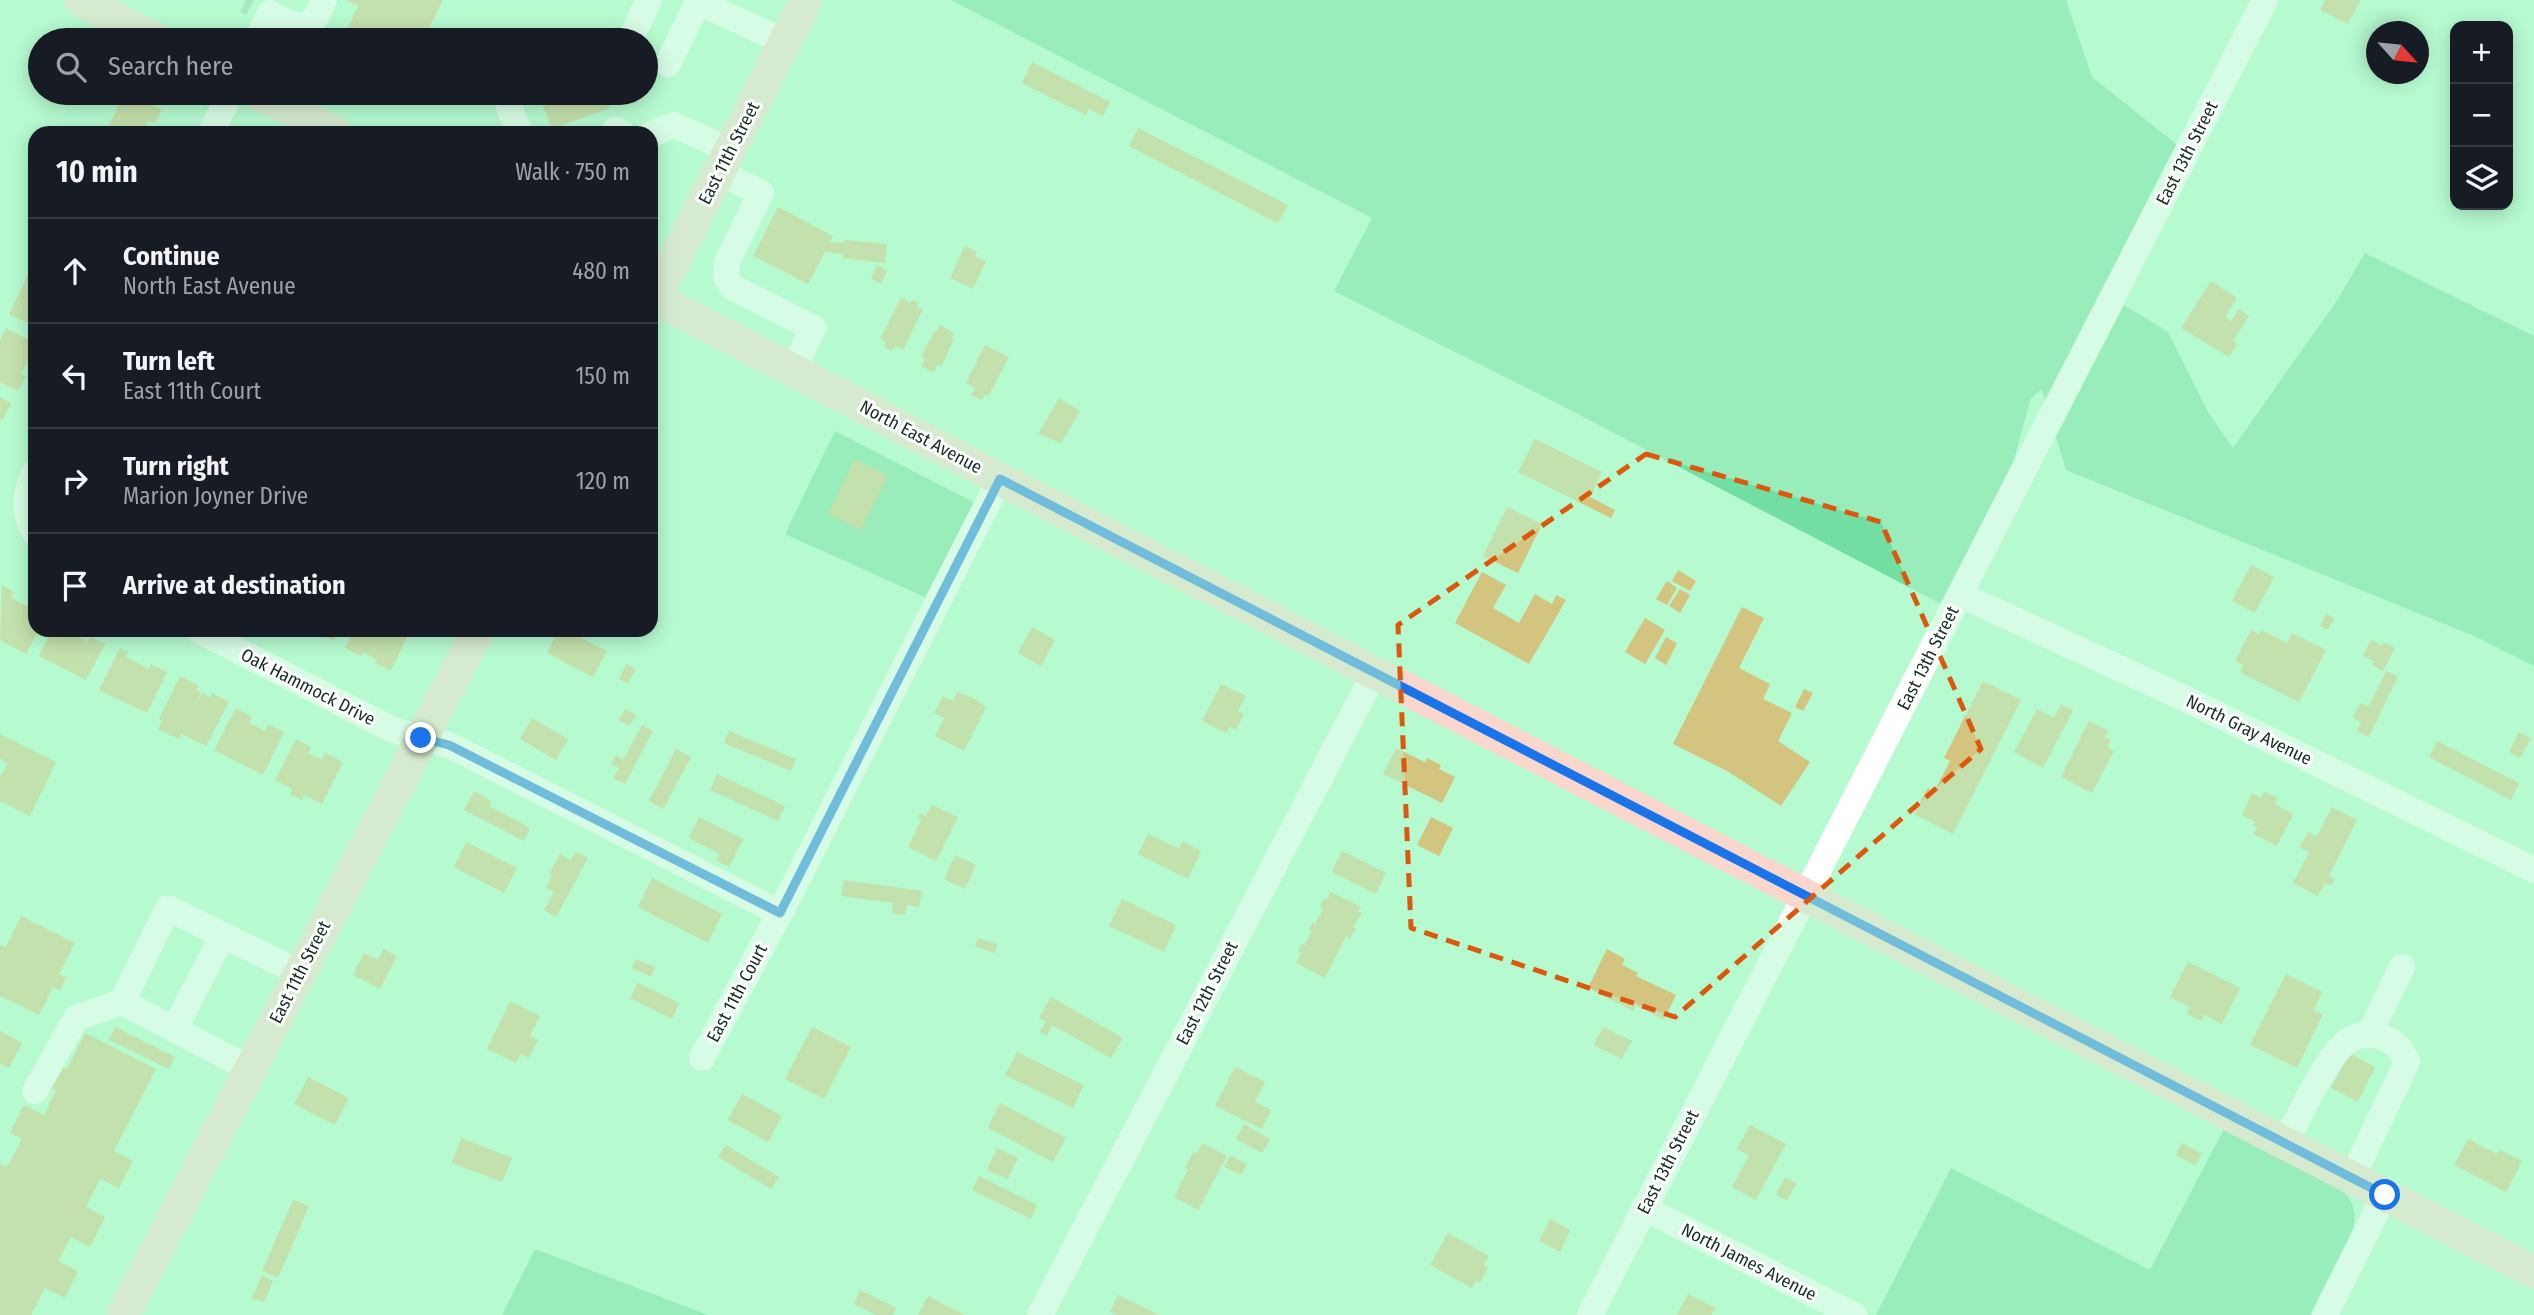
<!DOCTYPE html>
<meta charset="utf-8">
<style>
:root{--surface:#171b24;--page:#242831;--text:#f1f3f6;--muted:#9ea1a6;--line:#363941}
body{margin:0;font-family:"Fira Sans Condensed",sans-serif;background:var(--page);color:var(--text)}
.controls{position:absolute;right:21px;top:21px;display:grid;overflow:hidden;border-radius:14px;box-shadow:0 4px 18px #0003}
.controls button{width:63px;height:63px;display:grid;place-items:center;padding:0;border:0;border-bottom:2px solid var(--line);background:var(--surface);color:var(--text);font:35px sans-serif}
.compass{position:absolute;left:2366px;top:21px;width:63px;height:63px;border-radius:50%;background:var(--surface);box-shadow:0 4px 18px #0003;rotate:117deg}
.stop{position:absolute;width:21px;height:21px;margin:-16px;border:5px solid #1a73e8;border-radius:50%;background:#fff}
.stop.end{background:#1a73e8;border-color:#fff;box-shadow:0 2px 7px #0008}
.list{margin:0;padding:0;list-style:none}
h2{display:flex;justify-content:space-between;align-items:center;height:91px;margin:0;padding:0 28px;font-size:30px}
h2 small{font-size:23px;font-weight:400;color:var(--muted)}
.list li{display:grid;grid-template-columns:46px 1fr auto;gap:21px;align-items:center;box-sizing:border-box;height:105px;padding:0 28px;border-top:2px solid var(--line)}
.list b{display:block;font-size:26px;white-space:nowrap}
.list p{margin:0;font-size:23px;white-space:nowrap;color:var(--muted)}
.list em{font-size:23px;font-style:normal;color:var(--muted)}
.icon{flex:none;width:38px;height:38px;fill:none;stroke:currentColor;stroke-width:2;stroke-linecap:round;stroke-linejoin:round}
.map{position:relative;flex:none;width:2534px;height:1315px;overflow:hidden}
.search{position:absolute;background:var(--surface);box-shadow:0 4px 18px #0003;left:28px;top:28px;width:630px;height:77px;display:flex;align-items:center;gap:18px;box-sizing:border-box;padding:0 24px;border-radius:38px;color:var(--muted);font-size:26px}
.panel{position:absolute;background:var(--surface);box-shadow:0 4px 18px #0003;left:28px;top:126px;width:630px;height:511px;border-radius:21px}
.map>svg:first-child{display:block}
.green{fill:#73dea2}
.building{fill:#d3c480}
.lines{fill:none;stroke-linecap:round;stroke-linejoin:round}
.minor-tunnel{stroke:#96d2ad;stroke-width:26;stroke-dasharray:26 13;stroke-linecap:butt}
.minor{stroke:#fff;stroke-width:26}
.major{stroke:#fad7cd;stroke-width:33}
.route{stroke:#1a73e8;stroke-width:9}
.marked{fill:none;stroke:#dd570d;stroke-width:5;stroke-dasharray:14 9;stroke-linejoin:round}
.labels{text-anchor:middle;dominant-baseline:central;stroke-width:6;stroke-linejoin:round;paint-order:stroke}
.street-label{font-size:18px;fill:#153021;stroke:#fff}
</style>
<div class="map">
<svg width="2534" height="1315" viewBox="0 0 2534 1315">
<rect width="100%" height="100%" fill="#b6fad0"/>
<g class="green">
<polygon points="951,0 2066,0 2092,77 2177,145 2045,402 2042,389 2031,398 2011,470 1941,604 1549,399 1334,291 1372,218"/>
<polygon points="2365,253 2534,336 2534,666 2474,636 2066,470 2056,437 2124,305 2168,332 2208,412 2233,448 2338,299"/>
<polygon points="835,431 977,504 929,599 785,534"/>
<path d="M2224 1129 2341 1189C2355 1202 2357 1214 2352 1232L2310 1315H1876L1951 1168 2150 1270Z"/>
<polygon points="535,1249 708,1315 502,1315"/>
</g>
<g class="building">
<polygon points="346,0 443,0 423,40 342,40 358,6"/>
<polygon points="2325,0 2361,0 2348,24 2320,10"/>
<polygon points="1032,62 1110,102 1103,116 1089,109 1086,115 1022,83"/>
<polygon points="125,93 162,110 155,123 149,121 143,133 105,133"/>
<polygon points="538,93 604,93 610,108 552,129"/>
<polygon points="1138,128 1288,205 1278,223 1129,146"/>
<polygon points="778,207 833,236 830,242 844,243 844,240 887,244 885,263 842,258 843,254 825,252 808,284 753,256"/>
<polygon points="965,246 977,252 975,256 986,261 973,289 950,278"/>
<polygon points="33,265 35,266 35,327 9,314"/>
<polygon points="877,265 887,271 881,284 871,278"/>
<polygon points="2211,281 2237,298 2225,317 2231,321 2239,309 2249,316 2233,341 2237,344 2229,357 2181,328"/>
<polygon points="901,298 910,303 912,300 919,303 917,307 923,309 903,350 895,346 892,351 884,347 886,342 880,339"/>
<polygon points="940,325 954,333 952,338 954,339 941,367 937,365 934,373 921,366 925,359 921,357 935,330 937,331"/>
<polygon points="6,328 35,343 35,357 33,361 29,359 21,374 26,376 18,391 0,382 0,341"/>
<polygon points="985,345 1009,357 989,395 986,394 982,400 971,395 975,388 966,383"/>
<polygon points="0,397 11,403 3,420 0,418"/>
<polygon points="1059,398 1080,411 1061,443 1038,434"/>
<polygon points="1535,439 1602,472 1590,497 1615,510 1611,518 1518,472"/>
<polygon points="855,459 888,476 861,530 828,514"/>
<polygon points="1507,507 1542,524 1518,573 1483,556"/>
<polygon points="2251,565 2274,577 2255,613 2232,601"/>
<polygon points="1678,570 1696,581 1690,591 1672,581"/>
<polygon points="1482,572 1506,585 1493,608 1519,623 1535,594 1552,604 1556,595 1566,600 1529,664 1455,623"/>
<polygon points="1667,581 1677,588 1667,605 1656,599"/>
<polygon points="2,585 14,592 11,598 30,608 32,603 35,605 35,630 39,630 26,654 0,640"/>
<polygon points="1680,589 1690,595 1680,613 1669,606"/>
<polygon points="1742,607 1764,618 1739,668 1770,684 1763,699 1792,713 1778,741 1810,762 1781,806 1727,771 1673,744"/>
<polygon points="2326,614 2334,618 2328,630 2320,626"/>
<polygon points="1645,618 1665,630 1645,664 1625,652"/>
<polygon points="1032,627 1055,640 1041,666 1018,653"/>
<polygon points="52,630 71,630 70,633 88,642 90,637 105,644 86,680 39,656"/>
<polygon points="320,630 339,630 334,641 318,633"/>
<polygon points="354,630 393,630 407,637 391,671 375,663 377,660 363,652 361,656 345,648"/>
<polygon points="559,630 566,630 607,651 593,677 547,653"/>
<polygon points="2251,630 2259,634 2261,630 2287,643 2292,633 2326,650 2299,702 2240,672 2243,665 2235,661"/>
<polygon points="1666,637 1677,643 1666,665 1655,658"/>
<polygon points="2371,640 2382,645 2383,642 2395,648 2383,671 2372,665 2374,661 2363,656"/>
<polygon points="120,648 128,652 126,657 149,669 151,664 167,672 147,713 99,690"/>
<polygon points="626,664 636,669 628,684 619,679"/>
<polygon points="2386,671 2398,676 2369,737 2357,731 2361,722 2353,718 2360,703 2369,706"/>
<polygon points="180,676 198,685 196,690 201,693 185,726 202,693 210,697 212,693 229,702 206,746 181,734 179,739 158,730 162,721 159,719"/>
<polygon points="1983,681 2021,700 1953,834 1914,814 1928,788 1934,792 1950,761 1944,758"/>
<polygon points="1221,684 1246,696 1238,711 1244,714 1236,730 1230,727 1226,733 1202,721"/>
<polygon points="1804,689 1813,693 1803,711 1795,707"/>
<polygon points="957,692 973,698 986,707 964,751 935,736 944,718 934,713 943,696 953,701"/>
<polygon points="2061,704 2073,710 2043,768 2014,752 2037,709 2054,718"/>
<polygon points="236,708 252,717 249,723 265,731 268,724 284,732 263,775 214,750"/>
<polygon points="625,709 636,715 630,726 619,720"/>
<polygon points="532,718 568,739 556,760 520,739"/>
<polygon points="2089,721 2108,731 2105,737 2111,740 2107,747 2114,751 2092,793 2061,777"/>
<polygon points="642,725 653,731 625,784 613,778 619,768 611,764 616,755 623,760"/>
<polygon points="729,731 796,759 791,771 724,743"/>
<polygon points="2519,732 2531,738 2520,758 2509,752"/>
<polygon points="0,734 56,762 30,816 0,801 0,777 8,763 0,759"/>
<polygon points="296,739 311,747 308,753 322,760 325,753 343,762 322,804 304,795 302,800 290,794 292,789 275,780"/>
<polygon points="2437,741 2519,783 2511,800 2429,757"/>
<polygon points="1396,748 1425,762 1427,758 1441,765 1439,769 1455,777 1442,803 1383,774"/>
<polygon points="676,749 691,757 663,809 649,801"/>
<polygon points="717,774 785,806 778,821 710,790"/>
<polygon points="474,791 491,801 489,806 530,828 524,841 464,810"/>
<polygon points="2264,792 2278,798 2275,804 2293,814 2277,846 2253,834 2257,828 2253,826 2255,822 2242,815 2252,793 2261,798"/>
<polygon points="932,805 958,817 936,861 908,847 921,820 918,818 920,813 926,816"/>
<polygon points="2332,807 2357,820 2329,876 2335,879 2331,886 2325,883 2318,896 2293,883 2309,852 2300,847 2308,832 2317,836"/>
<polygon points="699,817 743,839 729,867 716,860 720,854 689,838"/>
<polygon points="1431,817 1453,828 1439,856 1417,845"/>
<polygon points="1148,834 1179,849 1182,841 1201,851 1188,879 1138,854"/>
<polygon points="466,842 517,868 504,893 454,867"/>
<polygon points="1342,851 1386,873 1376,894 1332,872"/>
<polygon points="576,852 588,858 556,917 544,910 554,892 546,888 552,876 549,874 560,854 571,860"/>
<polygon points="955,855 976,865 965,889 944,879"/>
<polygon points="652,878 722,914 708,943 638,907"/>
<polygon points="844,880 922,891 919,907 907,905 905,915 892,913 893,903 841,896"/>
<polygon points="1331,892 1361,907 1358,911 1362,913 1353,927 1356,928 1350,939 1346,936 1325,978 1296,963 1301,953 1298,951 1302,944 1305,945 1312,931 1309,930 1312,923 1315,924 1323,909 1320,907 1324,898 1327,900"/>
<polygon points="1122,899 1176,925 1164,952 1109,926"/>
<polygon points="21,916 75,943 59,974 66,977 60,991 53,987 39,1015 0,996 0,945 6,947"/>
<polygon points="978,938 997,944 995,953 975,946"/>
<polygon points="383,949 397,956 380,989 353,975 364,953 378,960"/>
<polygon points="1607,949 1625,959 1622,965 1638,973 1636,976 1676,995 1664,1020 1636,1006 1633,1011 1588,988"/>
<polygon points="636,959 655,967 651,977 632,968"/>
<polygon points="2188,962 2240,988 2222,1024 2204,1014 2201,1021 2187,1014 2190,1007 2170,997"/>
<polygon points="2286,974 2322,992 2314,1010 2323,1014 2297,1068 2250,1045"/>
<polygon points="638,983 679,1003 672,1019 630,998"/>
<polygon points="1051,997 1123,1038 1111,1058 1052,1025 1047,1036 1040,1032 1046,1021 1039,1018"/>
<polygon points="510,1001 540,1016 530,1036 538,1040 529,1058 521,1054 516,1063 487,1049"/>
<polygon points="115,1027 175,1057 169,1069 109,1040"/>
<polygon points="812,1027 851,1047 824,1099 785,1079"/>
<polygon points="1603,1027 1632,1041 1622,1059 1594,1045"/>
<polygon points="0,1031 22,1043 9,1068 0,1064"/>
<polygon points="85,1033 156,1069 114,1151 133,1161 119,1188 100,1179 86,1207 105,1217 90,1247 71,1237 58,1261 78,1271 65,1298 45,1288 31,1315 0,1315 0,1164 7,1167 22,1139 10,1133 24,1105 44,1115 56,1091 48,1086 58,1065 67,1069"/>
<polygon points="1017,1052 1084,1085 1073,1108 1005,1075"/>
<polygon points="2349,1053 2375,1067 2358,1102 2331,1088"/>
<polygon points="1235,1067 1265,1082 1255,1102 1271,1110 1262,1129 1215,1106"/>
<polygon points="308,1077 349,1098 335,1125 294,1104"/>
<polygon points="742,1094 782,1116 768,1142 728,1120"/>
<polygon points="1000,1103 1066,1138 1053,1162 988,1128"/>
<polygon points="1244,1124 1270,1139 1262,1153 1236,1139"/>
<polygon points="1750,1125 1786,1144 1756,1200 1732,1187 1749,1155 1737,1149"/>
<polygon points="461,1138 512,1158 502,1182 452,1163"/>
<polygon points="2468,1139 2497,1154 2500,1150 2522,1161 2506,1192 2454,1165"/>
<polygon points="1202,1143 1227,1156 1198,1210 1174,1197 1188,1170 1185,1168 1193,1152 1197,1154"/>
<polygon points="2182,1143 2202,1154 2195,1165 2176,1155"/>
<polygon points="726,1145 779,1177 771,1189 718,1157"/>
<polygon points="997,1148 1018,1158 1008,1179 987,1170"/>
<polygon points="1230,1155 1247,1164 1241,1175 1224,1167"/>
<polygon points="979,1176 1037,1205 1031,1219 972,1190"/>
<polygon points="1785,1177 1796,1183 1787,1201 1776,1195"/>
<polygon points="293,1200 309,1206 278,1278 262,1271"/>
<polygon points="1550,1219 1570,1230 1560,1252 1539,1241"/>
<polygon points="1448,1233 1489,1256 1484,1265 1488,1268 1480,1283 1476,1281 1472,1288 1430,1265"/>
<polygon points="262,1275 273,1281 264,1302 252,1298"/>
<polygon points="860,1290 896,1308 893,1315 876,1315 854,1304"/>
<polygon points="1688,1294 1715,1308 1711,1315 1677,1315"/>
<polygon points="1118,1295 1159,1315 1117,1315 1110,1312"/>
<polygon points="928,1296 965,1315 918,1315"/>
</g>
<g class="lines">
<polyline class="minor-tunnel" points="246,0 252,3"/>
<g class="minor">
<polyline points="257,40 270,13 292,25 305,26 316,17 324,0"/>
<polyline points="630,40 649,0"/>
<polyline points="668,64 698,2 785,42"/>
<polyline points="509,107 520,133"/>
<polyline points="615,130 622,133"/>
<polyline points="210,133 231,93"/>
<polyline points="651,134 674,125 730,150"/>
<polyline points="719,172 761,193 727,262 726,277 732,287 813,328 793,370"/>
<path d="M35 472C25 490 23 515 35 533"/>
<polyline points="1961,595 2186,699 2534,870"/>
<polyline points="198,630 393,730 449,745 780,913"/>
<polyline points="174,1030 223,935"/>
<polyline points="2370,1033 2402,967"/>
<polyline points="702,1058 780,913 1000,479"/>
<polyline points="250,1069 122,1002 168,908 300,973"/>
<polyline points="35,1091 76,1018 122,1002"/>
<path d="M2285 1143C2298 1119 2329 1050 2351 1039 2362 1034 2371 1033 2382 1037 2395 1042 2402 1049 2407 1062L2352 1178"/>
<polyline points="1644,1208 1854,1315"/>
<polyline points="1040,1315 1375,672"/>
<polyline points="1590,1315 2265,0"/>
<polyline points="2325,1315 2385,1195"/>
</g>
<g class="major">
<polyline points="80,0 157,40"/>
<polyline points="258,93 336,133"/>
<polyline points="651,296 1000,479 2534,1272"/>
<polyline points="651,306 806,0"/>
<polyline points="123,1315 478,630"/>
</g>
</g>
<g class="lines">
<polyline class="route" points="421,738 449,745 780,913 1000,479 2385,1195"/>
</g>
<path d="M0 0H2534V1315H0ZM1646 454 1881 522 1981 749 1675 1017 1411 928 1398 625Z" fill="#b6fad0" fill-opacity=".55" fill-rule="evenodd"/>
<path class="marked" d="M1646 454 1881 522 1981 749 1675 1017 1411 928 1398 625Z"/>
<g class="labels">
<g class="street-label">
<text transform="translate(729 153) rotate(-63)">East 11th Street</text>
<text transform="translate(2187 153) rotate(-63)">East 13th Street</text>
<text transform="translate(921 437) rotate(28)">North East Avenue</text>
<text transform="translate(1928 658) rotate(-63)">East 13th Street</text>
<text transform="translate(308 687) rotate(27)">Oak Hammock Drive</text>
<text transform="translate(2249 730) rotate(26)">North Gray Avenue</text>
<text transform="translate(300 972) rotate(-63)">East 11th Street</text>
<text transform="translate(737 993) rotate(-62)">East 11th Court</text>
<text transform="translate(1207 993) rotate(-63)">East 12th Street</text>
<text transform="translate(1668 1162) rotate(-63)">East 13th Street</text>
<text transform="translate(1749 1262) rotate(27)">North James Avenue</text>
</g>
</g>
</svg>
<div class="controls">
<button>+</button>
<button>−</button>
<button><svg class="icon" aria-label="layers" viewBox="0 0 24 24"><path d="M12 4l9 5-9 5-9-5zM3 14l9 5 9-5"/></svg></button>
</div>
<svg class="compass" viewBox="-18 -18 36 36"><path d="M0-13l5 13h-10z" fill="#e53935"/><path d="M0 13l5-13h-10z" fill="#9ea1a6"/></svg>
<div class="stop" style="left:2385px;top:1195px"></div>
<div class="stop end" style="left:421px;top:738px"></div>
<div class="search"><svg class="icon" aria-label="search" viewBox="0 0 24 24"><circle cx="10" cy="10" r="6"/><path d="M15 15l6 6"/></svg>Search here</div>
<section class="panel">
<h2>10 min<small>Walk · 750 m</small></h2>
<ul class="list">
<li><svg class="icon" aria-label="ahead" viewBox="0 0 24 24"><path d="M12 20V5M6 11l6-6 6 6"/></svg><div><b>Continue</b><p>North East Avenue</p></div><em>480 m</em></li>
<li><svg class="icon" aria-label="left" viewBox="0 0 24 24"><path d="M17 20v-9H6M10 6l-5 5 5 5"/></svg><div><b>Turn left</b><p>East 11th Court</p></div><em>150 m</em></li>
<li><svg class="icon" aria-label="right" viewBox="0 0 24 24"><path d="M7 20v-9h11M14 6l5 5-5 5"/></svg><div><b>Turn right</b><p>Marion Joyner Drive</p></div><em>120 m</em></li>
<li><svg class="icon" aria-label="arrive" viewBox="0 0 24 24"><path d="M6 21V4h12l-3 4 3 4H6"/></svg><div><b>Arrive at destination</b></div></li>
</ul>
</section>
</div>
